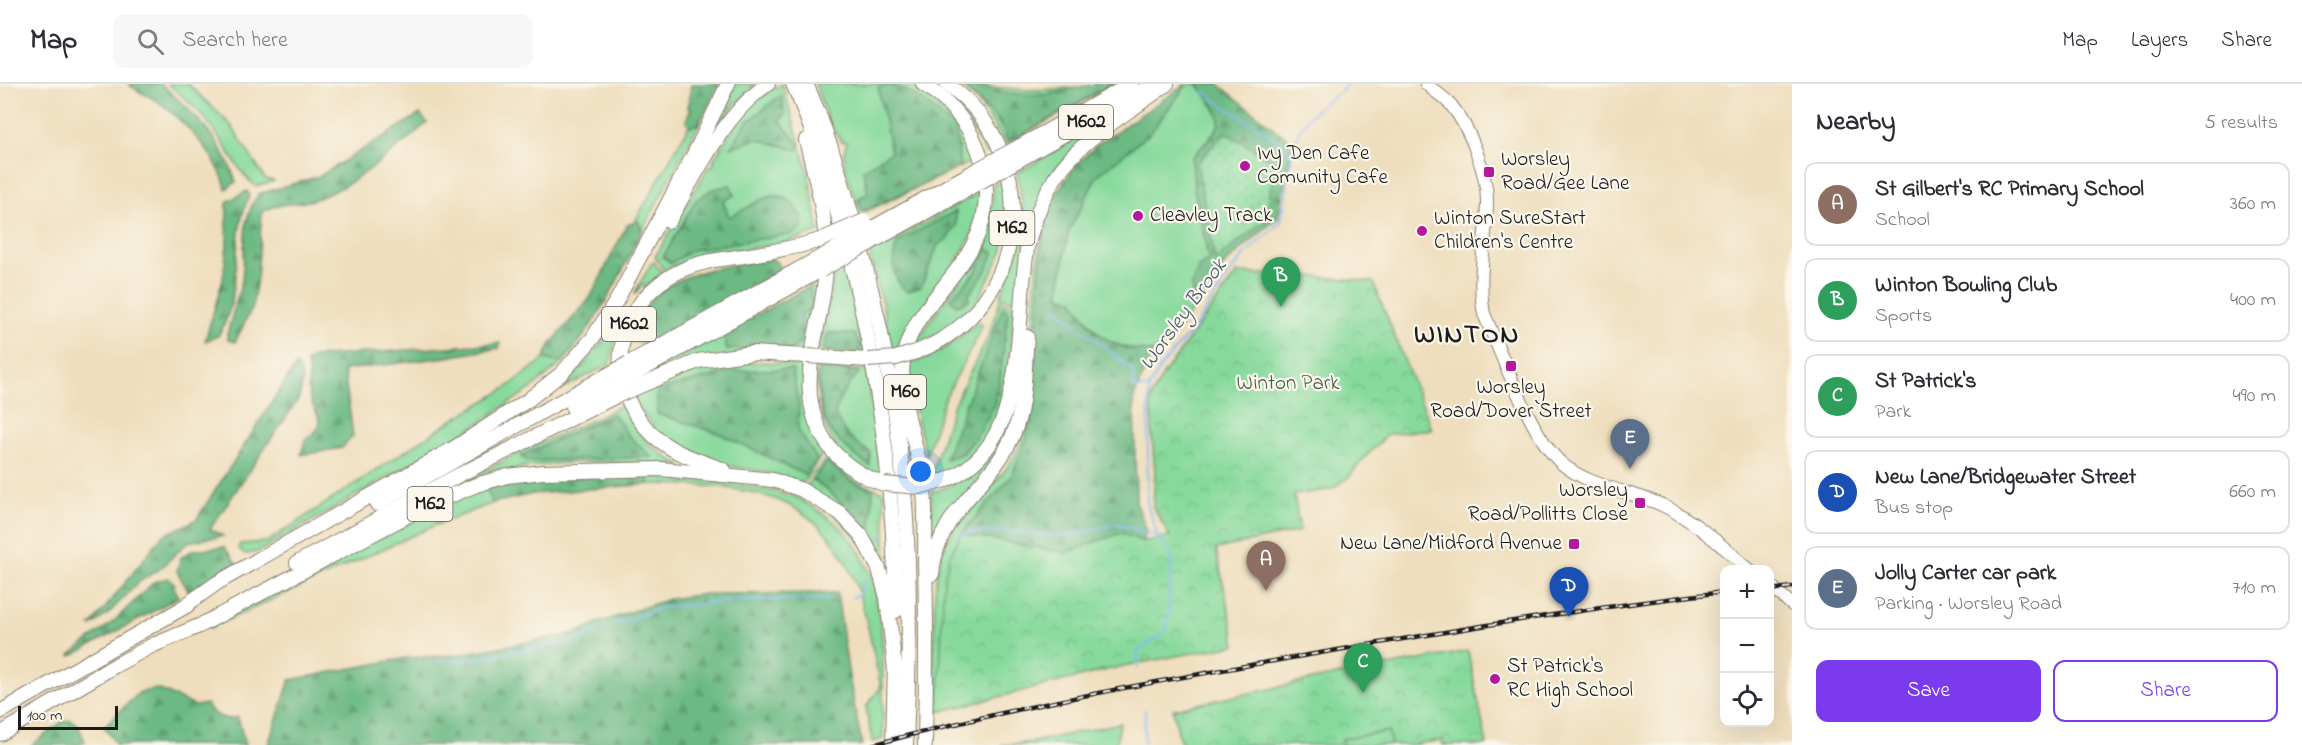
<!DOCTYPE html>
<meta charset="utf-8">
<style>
:root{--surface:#fff;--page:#f7f7f7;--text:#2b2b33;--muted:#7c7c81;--line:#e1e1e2;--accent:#7c3aed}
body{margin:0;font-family:"Indie Flower",sans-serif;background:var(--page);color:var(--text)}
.controls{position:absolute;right:18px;bottom:18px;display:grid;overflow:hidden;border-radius:12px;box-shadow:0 6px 24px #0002}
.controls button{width:54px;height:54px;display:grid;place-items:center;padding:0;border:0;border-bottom:2px solid var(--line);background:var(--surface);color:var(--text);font:30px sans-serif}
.scale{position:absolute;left:18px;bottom:15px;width:100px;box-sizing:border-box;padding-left:6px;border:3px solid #1c1c1c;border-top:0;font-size:16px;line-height:21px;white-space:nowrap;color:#1c1c1c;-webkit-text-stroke:4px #fbf7ec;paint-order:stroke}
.you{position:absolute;left:921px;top:388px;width:21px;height:21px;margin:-15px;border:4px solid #fff;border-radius:50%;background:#1a73e8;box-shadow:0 0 0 9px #1a73e833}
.badge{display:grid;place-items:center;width:39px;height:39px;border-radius:50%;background:var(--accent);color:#fff;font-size:20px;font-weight:700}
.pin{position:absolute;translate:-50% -50px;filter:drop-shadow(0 2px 3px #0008)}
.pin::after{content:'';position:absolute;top:32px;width:21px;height:18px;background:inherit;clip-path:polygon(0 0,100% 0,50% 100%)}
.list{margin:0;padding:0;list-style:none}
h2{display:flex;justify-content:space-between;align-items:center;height:78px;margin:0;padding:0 24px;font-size:26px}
h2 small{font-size:20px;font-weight:400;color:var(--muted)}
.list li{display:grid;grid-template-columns:39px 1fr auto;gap:18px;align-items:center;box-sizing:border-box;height:84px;margin:0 12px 12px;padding:0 12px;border:2px solid var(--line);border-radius:12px}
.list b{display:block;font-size:22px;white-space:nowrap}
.list p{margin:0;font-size:20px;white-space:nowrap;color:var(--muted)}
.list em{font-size:20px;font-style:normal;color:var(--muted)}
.actions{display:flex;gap:12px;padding:18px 24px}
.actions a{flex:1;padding:14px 0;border:2px solid var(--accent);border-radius:12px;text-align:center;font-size:21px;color:var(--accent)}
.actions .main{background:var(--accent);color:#fff}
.icon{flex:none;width:33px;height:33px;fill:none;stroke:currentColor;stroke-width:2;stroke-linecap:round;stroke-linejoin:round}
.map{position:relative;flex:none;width:1792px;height:661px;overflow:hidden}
header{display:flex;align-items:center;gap:36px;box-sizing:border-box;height:84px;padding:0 30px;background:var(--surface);border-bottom:2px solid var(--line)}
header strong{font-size:28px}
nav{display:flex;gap:33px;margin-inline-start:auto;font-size:21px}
.search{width:420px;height:54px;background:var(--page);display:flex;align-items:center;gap:15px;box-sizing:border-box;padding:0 21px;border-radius:12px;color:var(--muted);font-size:22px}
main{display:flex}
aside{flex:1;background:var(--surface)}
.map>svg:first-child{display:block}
.grass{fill:#86d99b;stroke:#517a5c;stroke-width:1.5}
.forest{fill:url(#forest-firs);stroke:#446a50;stroke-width:1.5}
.park{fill:url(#park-crowns);stroke:#517a5c;stroke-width:1.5}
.garden{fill:url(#garden-dots);stroke:#517a5c;stroke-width:1.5}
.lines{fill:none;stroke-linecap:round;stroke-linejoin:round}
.stream{stroke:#84b6f1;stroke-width:2}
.major-casing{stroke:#867d6c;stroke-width:14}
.highway-casing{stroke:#867d6c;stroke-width:16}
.major{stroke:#fff;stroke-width:12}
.highway{stroke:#fff;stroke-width:14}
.rail-casing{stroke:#1c1c1c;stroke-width:4.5}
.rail{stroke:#fbf7ec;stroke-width:2;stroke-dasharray:7;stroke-linecap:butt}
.highway-bridge-casing{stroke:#867d6c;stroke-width:16;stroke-linecap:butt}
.highway-bridge{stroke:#fff;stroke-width:14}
.poi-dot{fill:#b5179e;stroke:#fbf7ec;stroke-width:2}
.labels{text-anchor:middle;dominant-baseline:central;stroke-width:4.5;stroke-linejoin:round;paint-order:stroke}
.shield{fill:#fbf7ec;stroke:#5f5e5a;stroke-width:1.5}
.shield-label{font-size:20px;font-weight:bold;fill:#1c1c1c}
.poi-label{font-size:21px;fill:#1c1c1c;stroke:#fbf7ec;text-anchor:start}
.park-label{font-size:21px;fill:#415e48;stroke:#fbf7ec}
.water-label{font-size:22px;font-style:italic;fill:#465a71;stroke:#fbf7ec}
.district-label{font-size:27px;font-weight:bold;letter-spacing:1.5px;fill:#1c1c1c;stroke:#fbf7ec}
</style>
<header>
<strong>Map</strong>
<div class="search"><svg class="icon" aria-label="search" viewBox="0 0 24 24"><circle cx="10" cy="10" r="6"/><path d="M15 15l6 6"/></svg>Search here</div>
<nav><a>Map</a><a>Layers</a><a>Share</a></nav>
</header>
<main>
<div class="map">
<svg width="1792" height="661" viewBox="0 0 1792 661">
<defs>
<pattern id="forest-firs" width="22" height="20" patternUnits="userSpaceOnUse" patternTransform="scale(1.5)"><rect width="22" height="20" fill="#6cb983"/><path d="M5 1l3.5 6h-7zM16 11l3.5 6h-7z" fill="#5d9e71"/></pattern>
<pattern id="park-crowns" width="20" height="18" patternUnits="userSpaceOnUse" patternTransform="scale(1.5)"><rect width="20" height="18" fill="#86d99b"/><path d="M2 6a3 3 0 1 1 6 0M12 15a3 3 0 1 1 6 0" fill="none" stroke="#73ba85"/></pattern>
<pattern id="garden-dots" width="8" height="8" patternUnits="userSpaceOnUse" patternTransform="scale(1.5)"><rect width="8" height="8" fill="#86d99b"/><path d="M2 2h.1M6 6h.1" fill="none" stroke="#73ba85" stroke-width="1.8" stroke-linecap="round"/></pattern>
</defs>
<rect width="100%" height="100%" fill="#fbf7ec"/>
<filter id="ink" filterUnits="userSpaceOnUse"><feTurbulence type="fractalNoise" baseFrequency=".0167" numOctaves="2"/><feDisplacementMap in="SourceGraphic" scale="12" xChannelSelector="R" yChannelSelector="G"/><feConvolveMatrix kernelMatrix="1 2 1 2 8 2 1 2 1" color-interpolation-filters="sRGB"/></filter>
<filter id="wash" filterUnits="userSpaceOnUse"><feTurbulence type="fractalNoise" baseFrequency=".008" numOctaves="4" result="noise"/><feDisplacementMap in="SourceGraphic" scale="24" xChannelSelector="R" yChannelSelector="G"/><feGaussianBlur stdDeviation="1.35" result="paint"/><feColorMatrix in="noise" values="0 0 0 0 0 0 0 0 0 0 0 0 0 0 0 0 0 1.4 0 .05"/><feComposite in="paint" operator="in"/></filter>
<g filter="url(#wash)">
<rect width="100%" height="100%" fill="#efdebd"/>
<g class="grass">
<path d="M168 0H188L231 41 265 95 275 97 256 102C238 89 228 64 214 46 201 28 185 14 168 0Z"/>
<polygon points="734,0 755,0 734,21 703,66"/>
<path d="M782 0 808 86 819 148 779 160 705 170 664 186 655 173 709 82H712L715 77 713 76C731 46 750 15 782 0Z"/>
<path d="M815 0H908L927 12 952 35 967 56 975 76 861 130C855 114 837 74 847 59L845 57 842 58 828 37Z"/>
<path d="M958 0C983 0 1007 6 1032 6 1060 7 1087 0 1115 0L1006 60 979 19Z"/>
<path d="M1197 0C1231 43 1224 35 1192 74L1194 104 1209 176 1192 202 1193 225 1176 249 1153 268C1105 262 1098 253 1072 215L1059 211 1068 149 1097 91 1149 50 1185 3 1184 1Z"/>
<polygon points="964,23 984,46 995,66 986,70 961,25"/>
<polygon points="699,40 642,147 638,137 634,139 689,42"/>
<path d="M1096 43 1052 89 1016 218 1000 213C1005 198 1013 184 1018 169 1027 142 1022 115 1017 89Z"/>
<path d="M1005 95 1008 109 1003 166 976 219 954 241 913 264C944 208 995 171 993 101Z"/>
<polygon points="980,108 977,134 972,151 902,267 892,269 883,223 869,169"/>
<path d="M1046 133 1041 168 1032 326 1026 356 1011 393 961 450 939 594 938 628 932 642C933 612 934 581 934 551 935 520 932 485 947 457 966 419 1009 397 1022 354 1028 332 1029 310 1030 287 1034 236 1032 182 1046 133Z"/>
<polygon points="654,178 661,187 661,190 645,202 643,201 634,210 651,180"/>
<polygon points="845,183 851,216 865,269 818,268 830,214 833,189"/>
<polygon points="820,197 806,267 763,266 634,299 724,248 727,266 771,262 791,266 802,257 801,230 810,226 812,219 810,202"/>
<path d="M1000 217 1014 222V231C1005 297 1006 371 930 394L953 322 989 251Z"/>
<polygon points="620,234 610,280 564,304 602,259"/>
<path d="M978 238 982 241 980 248 945 314 926 372 912 312 909 280C937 273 957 256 978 238Z"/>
<polygon points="544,275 562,279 532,304 462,350 258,468 245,470 238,464 240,460 267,458 454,335 505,305"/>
<path d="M766 278 805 282C798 312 808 343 823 369L805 397 801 399 769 389 719 380 666 359 632 315C680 291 712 279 766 278Z"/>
<path d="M816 283 867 286 878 375 881 377 883 393C875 390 865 386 857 382 822 361 817 319 816 283Z"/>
<path d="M621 321C636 350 654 368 683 382 631 379 576 375 525 383 502 387 480 395 457 402L525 365 600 333Z"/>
<path d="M1013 325 1005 361 937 448 931 460V408C975 397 1000 367 1013 325Z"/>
<polygon points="827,373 854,396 884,408 885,457 889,503 880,478 807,403 813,391"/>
<path d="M649 393 679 394 680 397 691 398V395L743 401 782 409V410C784 411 787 411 790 411 799 413 806 420 814 424 899 472 880 572 883 655L872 658 866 623 881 603C873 569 868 534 856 501 819 402 739 402 649 400Z"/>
<polygon points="486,404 493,419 439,440 432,426"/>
<polygon points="431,428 433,436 438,440 210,544 208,542"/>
<polygon points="1120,639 1116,661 1001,661 1033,658"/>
<polygon points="1389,647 1391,661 1342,661 1341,655"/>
</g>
<g class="forest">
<path d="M129 0H161C193 28 223 56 236 98L226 105C220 74 182 35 157 17 148 11 136 8 129 0Z"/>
<polygon points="691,0 719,0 699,40 689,42 686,36 691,25 688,24"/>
<polygon points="1095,0 1111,1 1009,58 998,37 964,1 1017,10 1045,11"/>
<path d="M1197 0H1218L1280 49 1293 57 1278 133 1225 180 1193 225 1192 202 1198 183 1209 176 1194 104 1192 74C1224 36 1231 43 1197 0Z"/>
<path d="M888 1C916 6 936 27 956 46L960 83 863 127 858 115 868 109 863 86 891 68 878 4Z"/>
<polygon points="1184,1 1185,3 1149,50 1097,92 1068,149 1059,211 1072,215 1094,246 1108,256 1127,265 1153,268 1134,313 1136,418 1146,445 1143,458 1121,449 1065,469 961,450 1011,393 1026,356 1032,326 1041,168 1046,133 1058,106 1076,81 1098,60"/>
<polygon points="781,11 785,29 780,37 800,62 798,66 757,55 731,63 746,39"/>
<path d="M420 30 427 39C395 66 356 101 316 115 298 121 279 118 262 128L257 194 252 224 235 258 228 256 227 250 242 197 246 139 252 120 259 110 320 92Z"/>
<path d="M730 101 735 111 723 117 729 133C760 119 781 93 803 134L801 144 792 150 692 166 671 179 663 173 696 116 711 106Z"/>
<path d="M247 107 250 111C228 154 245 210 218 252L205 257 223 195 227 161V118Z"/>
<path d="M956 127V142L947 155 938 161 921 203 907 208C890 193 892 179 897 158Z"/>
<path d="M638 137 642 147C619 194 597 240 562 279L544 275 550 261 590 214 627 141Z"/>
<polygon points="986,165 994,168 987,186 969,210 969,216 965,219 956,221 950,215 975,189"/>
<path d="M773 175 783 185 644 260 629 257C636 242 642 225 654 213 685 184 734 181 773 175Z"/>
<polygon points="810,202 812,219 810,226 802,230 802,257 791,266 771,262 727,266 724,248"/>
<polygon points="1003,223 1008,228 1000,296 994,321 982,345 964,369 945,375"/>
<polygon points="828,249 855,250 861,263 857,271 823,267"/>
<path d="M500 259 499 264 447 273 344 286 353 352 342 364 301 371 305 355C334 339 312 330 309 311 307 300 311 290 306 278L313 273Z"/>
<path d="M296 281C305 291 302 302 299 314L210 445 223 452 188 458 163 482 138 499 108 530 90 543 162 452 196 436Z"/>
<polygon points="792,285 799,322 798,346 817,375 805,391 718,349 657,330 657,307 731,287"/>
<path d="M819 285 859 288 841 312 835 329C842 349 853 358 871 369L870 382C827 353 818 337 819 285Z"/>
<polygon points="614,330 628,351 652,373 527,377 520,372"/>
<path d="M827 378 852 398 873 406 871 446 866 448C850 428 835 410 813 396Z"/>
<polygon points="617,392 649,393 649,400 533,410 493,419 486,404 540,395"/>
<polygon points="224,463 237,480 188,507 177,487 181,473 193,466"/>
<polygon points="168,494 175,500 173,502 179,513 72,572 70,571 114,537 154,498"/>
<polygon points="837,509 849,593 862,661 268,661 290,596 406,574 456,571 577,549 597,539 669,515 706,510"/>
<path d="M158 605 195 622 206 620C213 631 225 638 238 633L245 661H116L104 642 140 608Z"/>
<polygon points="70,636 77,639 85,657 80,661 32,661 62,638"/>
</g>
<g class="park">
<polygon points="1237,189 1325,193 1373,198 1432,345 1388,350 1364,374 1350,392 1332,405 1294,411 1300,447 1216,465 1236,561 1123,582 938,628 944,496 949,474 961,450 1065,469 1121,449 1143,458 1170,452 1153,423 1155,389 1152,352 1151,313 1163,291"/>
<polygon points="1468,567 1487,661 1443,661 1442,656 1411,661 1391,661 1388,647 1342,655 1342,661 1185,661 1180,657 1173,625 1327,593"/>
</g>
<polygon class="garden" points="1225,48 1274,78 1267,135 1215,176 1197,79"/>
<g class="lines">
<g class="stream">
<path d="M1293 70C1296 45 1308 30 1329 16 1337 10 1341 9 1347 0"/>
<polyline points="1054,223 1133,286 1134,304 1149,304"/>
<polyline points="960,452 968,448 1003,447 1065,452 1119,440 1153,451 1157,450"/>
<polyline points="876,457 884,453"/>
<polyline points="852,513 858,512 865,494"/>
<polyline points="613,541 661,524 726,517 831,515"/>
<polyline points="436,577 466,576 576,557 604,545"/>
<polyline points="1138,584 1138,567 1167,547 1171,471 1157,450 1147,419 1149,304 1162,281 1197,240 1228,191 1246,169 1279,140 1282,133 1292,71 1283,60 1203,8"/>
<polyline points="1144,661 1145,626"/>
</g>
</g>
</g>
<g filter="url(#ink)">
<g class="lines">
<g class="major-casing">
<g id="major">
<path d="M1426 0C1434 7 1444 13 1451 21 1470 44 1488 90 1487 120 1486 157 1477 193 1484 230 1502 270 1530 351 1561 379 1589 403 1630 407 1662 421 1694 436 1723 463 1750 486"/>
<polyline points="1770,501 1792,521"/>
</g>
</g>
<g class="highway-casing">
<g id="highway">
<path d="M793 0C814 47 829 97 842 146 877 271 894 397 896 527"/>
<path d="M806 0C827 45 841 95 855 142 880 233 899 325 905 420 911 500 909 581 906 661"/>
<path d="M923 0C961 24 986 63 986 109 987 184 911 214 903 277 898 320 920 364 924 407 926 431 925 455 925 479 927 540 926 600 925 661"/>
<path d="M806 56C817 98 828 140 826 183 824 244 787 309 831 365 846 382 862 393 884 400"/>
<polyline points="1013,66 1131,0"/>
<polyline points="1017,77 1150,2"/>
<path d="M669 137C695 92 724 29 768 0"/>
<polyline points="867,147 973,88"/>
<polyline points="870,159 978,99"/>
<path d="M916 268C1031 225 1046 69 947 0"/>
<polyline points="822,273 868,276"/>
<polyline points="629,279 821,173"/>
<polyline points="631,292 821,186"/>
<polyline points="633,305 698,277 752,269 807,272"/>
<polyline points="573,324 614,301"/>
<path d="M724 386C698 376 671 369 651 349 599 298 616 216 682 186 701 177 723 175 744 172 770 168 795 164 820 156"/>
<path d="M946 396C1033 360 1013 235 1028 160 1032 143 1039 124 1047 108 1072 57 1124 33 1167 0"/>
<polyline points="377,420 613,288"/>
<polyline points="297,479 457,392 614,313"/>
<path d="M932 490C938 424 989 406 1012 353 1026 323 1024 285 1027 253"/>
<polyline points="182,524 217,499 454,364 528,316 562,289 592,255 617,216 696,66 728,0"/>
<polyline points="149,563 199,542 422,424 476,401 507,392 543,388 661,385 773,396 802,406 840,429 861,451 879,485 887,514 895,586"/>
<polyline points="0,628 188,521"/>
<polyline points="0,650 116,581 155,560"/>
<polyline points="893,661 895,579"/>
</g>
</g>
<use href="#major" class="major"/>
<use href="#highway" class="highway"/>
<g class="rail-casing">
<g id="rail">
<polyline points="1770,506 1792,503"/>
<path d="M872 661C1008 624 1147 599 1285 575 1431 550 1577 525 1724 508"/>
</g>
</g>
<use href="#rail" class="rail"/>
<g class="highway-bridge-casing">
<g id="highway-bridge">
<polyline points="973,88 1013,66"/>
<polyline points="978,99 1017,77"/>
<polyline points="820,156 864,137"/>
<polyline points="821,173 867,147"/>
<polyline points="821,186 870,159"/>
<polyline points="807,272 822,273"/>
<polyline points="868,276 896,274 916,268"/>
<polyline points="613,288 629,279"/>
<polyline points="614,301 631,292"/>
<polyline points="614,313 633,305"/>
<polyline points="884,400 919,403 946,396"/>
</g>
</g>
<use href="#highway-bridge" class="highway-bridge"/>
</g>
</g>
<g class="poi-dot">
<circle cx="1245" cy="82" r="6"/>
<rect x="1483" y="82" width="12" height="12" rx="3"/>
<circle cx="1138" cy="132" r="6"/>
<circle cx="1422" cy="147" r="6"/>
<rect x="1505" y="276" width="12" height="12" rx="3"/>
<rect x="1634" y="413" width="12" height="12" rx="3"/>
<rect x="1568" y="454" width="12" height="12" rx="3"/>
<circle cx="1495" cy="595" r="6"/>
</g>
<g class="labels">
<g class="shield">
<rect x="1059" y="21" width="54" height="34" rx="4.5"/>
<rect x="989.5" y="127" width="45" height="34" rx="4.5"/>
<rect x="602" y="223" width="54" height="34" rx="4.5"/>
<rect x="884" y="291" width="42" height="34" rx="4.5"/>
<rect x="407.5" y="403" width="45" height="34" rx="4.5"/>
</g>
<g class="shield-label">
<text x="1086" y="38">M602</text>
<text x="1012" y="144">M62</text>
<text x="629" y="240">M602</text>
<text x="905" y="308">M60</text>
<text x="430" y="420">M62</text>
</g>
<g class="poi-label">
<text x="1257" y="70">Ivy Den Cafe<tspan x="1257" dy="24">Comunity Cafe</tspan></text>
<text x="1501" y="76">Worsley<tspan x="1501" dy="24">Road/Gee Lane</tspan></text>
<text x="1150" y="132">Cleavley Track</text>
<text x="1434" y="135">Winton SureStart<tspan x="1434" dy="24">Children's Centre</tspan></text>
<text x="1511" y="304" text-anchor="middle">Worsley<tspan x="1511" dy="24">Road/Dover Street</tspan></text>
<text x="1628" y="407" text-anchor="end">Worsley<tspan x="1628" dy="24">Road/Pollitts Close</tspan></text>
<text x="1562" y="460" text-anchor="end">New Lane/Midford Avenue</text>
<text x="1507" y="583">St Patrick's<tspan x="1507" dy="24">RC High School</tspan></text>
</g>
<g class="park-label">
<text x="1288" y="300">Winton Park</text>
</g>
<g class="water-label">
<text transform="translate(1184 231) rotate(-54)">Worsley Brook</text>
</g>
<g class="district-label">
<text x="1467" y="251">WINTON</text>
</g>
</g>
</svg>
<div class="controls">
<button>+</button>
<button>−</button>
<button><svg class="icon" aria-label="locate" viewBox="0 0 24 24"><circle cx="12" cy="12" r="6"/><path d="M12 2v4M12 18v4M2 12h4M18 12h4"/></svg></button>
</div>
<div class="scale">100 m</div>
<div class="you"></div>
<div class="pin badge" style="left:1266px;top:507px;background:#8d6e63">A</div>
<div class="pin badge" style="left:1281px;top:223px;background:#2e9e5b">B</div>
<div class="pin badge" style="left:1363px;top:609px;background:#2e9e5b">C</div>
<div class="pin badge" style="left:1569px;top:533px;background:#1a4fb4">D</div>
<div class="pin badge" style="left:1630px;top:385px;background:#5c6f8a">E</div>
</div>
<aside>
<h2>Nearby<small>5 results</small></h2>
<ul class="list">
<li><span class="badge" style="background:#8d6e63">A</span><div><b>St Gilbert's RC Primary School</b><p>School</p></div><em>360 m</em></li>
<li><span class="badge" style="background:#2e9e5b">B</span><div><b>Winton Bowling Club</b><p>Sports</p></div><em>400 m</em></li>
<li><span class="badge" style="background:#2e9e5b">C</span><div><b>St Patrick's</b><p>Park</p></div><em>490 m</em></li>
<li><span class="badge" style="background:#1a4fb4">D</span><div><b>New Lane/Bridgewater Street</b><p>Bus stop</p></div><em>660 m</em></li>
<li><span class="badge" style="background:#5c6f8a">E</span><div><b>Jolly Carter car park</b><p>Parking · Worsley Road</p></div><em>710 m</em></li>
</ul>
<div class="actions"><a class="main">Save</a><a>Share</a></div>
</aside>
</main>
